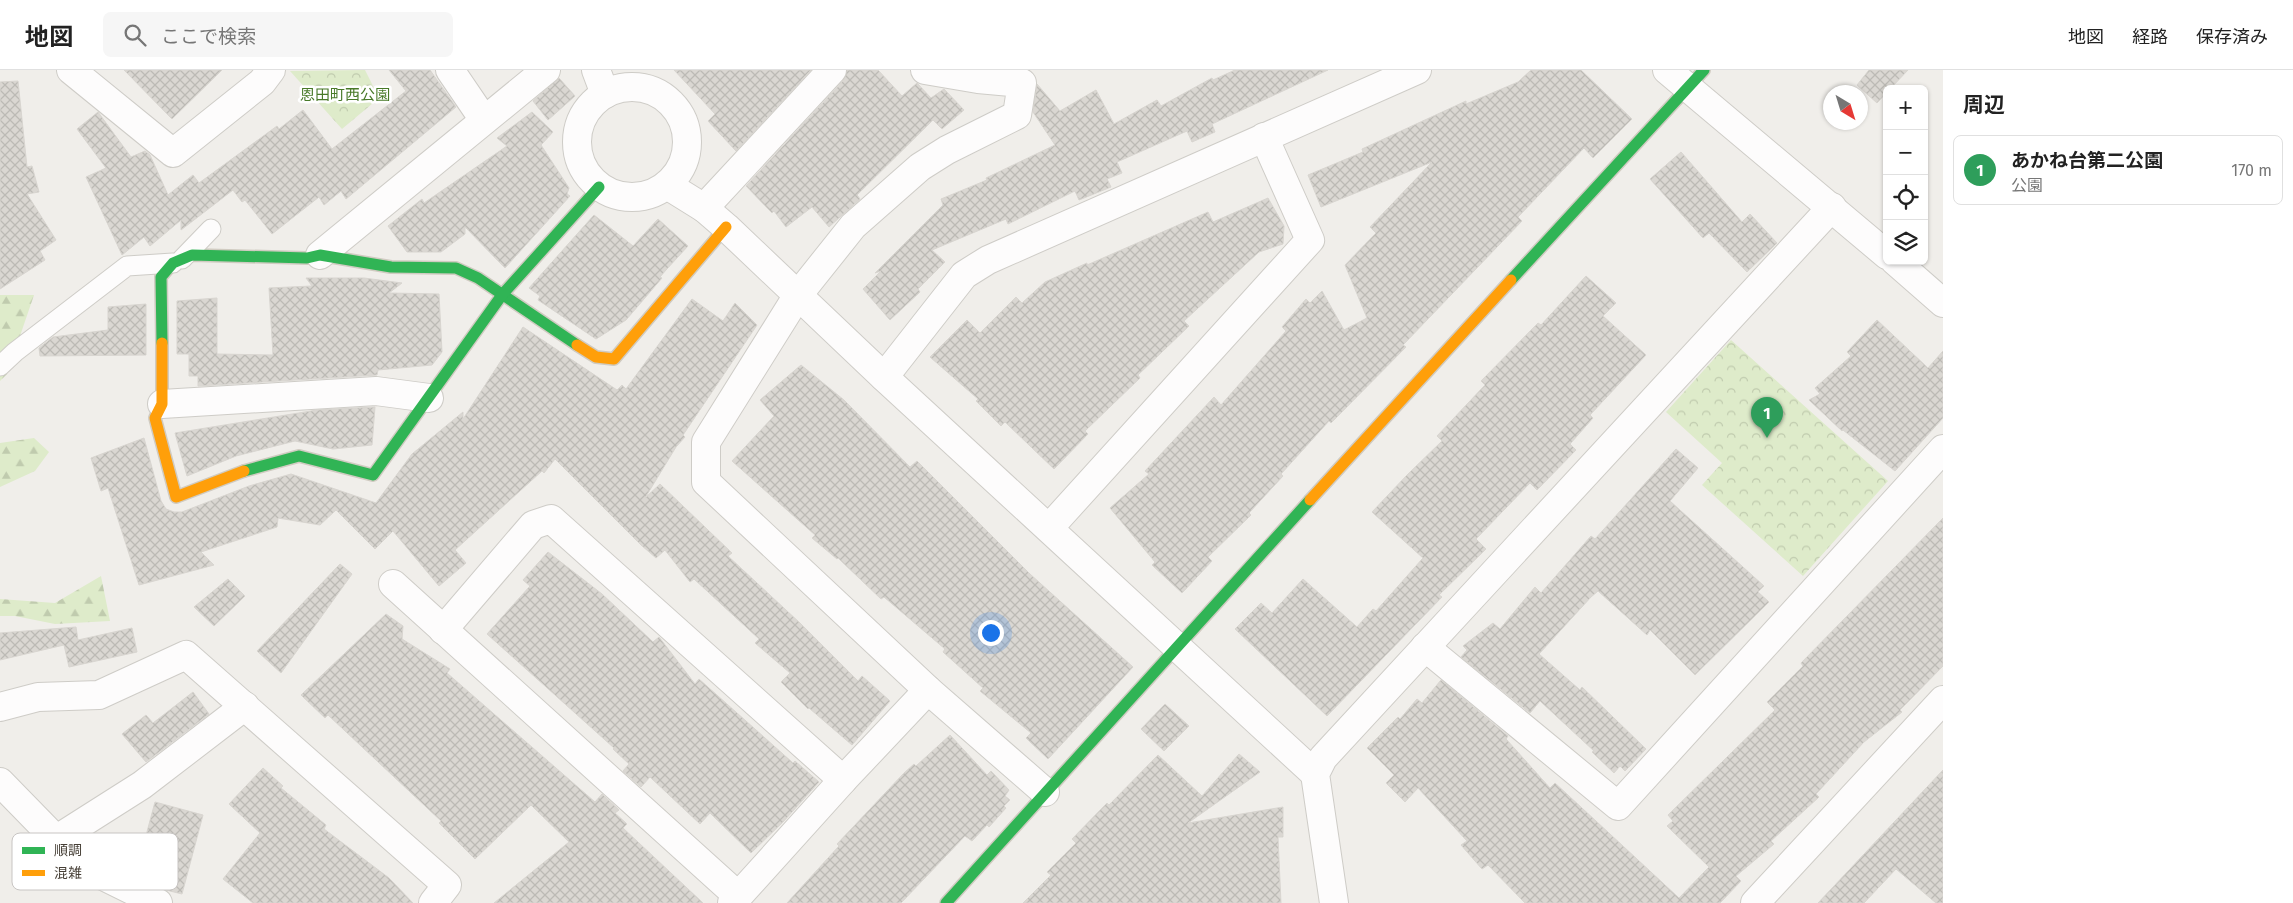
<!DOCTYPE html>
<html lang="ja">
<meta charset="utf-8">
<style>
:root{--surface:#fff;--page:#f6f6f6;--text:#222;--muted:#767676;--line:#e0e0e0;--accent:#827c75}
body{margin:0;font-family:"Fira Sans","Noto Sans JP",sans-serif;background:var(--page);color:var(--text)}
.controls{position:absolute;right:15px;top:15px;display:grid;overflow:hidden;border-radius:8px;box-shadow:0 1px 4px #0004}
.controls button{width:45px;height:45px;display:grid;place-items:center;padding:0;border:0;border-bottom:1px solid var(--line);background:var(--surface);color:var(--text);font:25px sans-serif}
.compass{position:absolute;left:1823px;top:15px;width:45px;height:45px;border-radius:50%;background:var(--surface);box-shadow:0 1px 4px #0004;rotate:142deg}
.you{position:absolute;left:990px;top:562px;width:18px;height:18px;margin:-12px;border:4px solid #fff;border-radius:50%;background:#1a73e8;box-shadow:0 0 0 8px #1a73e833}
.badge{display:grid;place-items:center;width:32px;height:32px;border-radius:50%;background:var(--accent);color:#fff;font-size:16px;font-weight:700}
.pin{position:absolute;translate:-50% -41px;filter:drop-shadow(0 1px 2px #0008)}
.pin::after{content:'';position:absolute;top:26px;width:18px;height:15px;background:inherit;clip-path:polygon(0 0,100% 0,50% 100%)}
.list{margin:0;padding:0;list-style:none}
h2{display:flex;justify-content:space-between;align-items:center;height:65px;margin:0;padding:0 20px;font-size:21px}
h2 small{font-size:16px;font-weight:400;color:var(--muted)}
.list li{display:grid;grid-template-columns:32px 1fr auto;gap:15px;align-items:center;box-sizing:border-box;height:70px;margin:0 10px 10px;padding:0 10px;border:1px solid var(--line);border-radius:8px}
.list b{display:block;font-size:19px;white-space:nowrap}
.list p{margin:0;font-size:16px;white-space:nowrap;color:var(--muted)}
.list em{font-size:16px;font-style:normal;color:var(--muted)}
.icon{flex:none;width:28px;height:28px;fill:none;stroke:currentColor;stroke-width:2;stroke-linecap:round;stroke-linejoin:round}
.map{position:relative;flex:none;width:1943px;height:833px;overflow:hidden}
header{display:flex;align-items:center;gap:30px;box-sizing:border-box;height:70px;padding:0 25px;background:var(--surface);border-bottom:1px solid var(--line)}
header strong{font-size:24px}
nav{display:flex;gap:28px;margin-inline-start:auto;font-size:18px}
.search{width:350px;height:45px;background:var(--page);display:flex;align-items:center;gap:12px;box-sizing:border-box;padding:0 18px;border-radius:8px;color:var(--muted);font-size:19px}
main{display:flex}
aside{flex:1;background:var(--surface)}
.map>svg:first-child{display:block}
.forest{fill:url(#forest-firs)}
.park{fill:url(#park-crowns)}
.building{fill:url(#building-cross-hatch);stroke:#d8d5d0}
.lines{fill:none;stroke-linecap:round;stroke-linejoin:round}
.lane-casing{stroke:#ceccc7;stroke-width:21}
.street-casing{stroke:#ceccc7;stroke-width:30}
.fast-casing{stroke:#d0cbc1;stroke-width:14}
.slow-casing{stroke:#d0cbc1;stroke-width:14}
.lane{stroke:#fdfcfc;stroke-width:19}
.street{stroke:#fdfcfc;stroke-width:28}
.fast{stroke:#30b455;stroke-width:11}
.slow{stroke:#ff9f0a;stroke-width:11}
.labels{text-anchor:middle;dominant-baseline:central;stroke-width:5;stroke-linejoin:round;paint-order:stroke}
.park-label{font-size:15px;fill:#487928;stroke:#fff}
.key{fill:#fff;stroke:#c8c5c3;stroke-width:1}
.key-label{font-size:14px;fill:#463f36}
</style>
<header>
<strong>地図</strong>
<div class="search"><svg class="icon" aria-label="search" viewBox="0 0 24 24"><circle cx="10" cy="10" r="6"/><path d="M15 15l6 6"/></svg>ここで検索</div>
<nav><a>地図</a><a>経路</a><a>保存済み</a></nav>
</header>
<main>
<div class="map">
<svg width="1943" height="833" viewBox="0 0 1943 833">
<defs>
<pattern id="forest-firs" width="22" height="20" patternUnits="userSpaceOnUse" patternTransform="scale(1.25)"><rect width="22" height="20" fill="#deebca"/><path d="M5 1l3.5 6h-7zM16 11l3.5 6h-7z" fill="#c0cbae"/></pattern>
<pattern id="park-crowns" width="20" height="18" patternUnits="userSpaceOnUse" patternTransform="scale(1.25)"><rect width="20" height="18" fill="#deebca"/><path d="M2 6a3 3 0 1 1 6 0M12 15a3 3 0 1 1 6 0" fill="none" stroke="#c0cbae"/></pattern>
<pattern id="building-cross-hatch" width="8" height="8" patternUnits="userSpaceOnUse" patternTransform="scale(1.25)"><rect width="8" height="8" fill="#dad7d2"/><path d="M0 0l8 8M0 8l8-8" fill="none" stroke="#bcbab5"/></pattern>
</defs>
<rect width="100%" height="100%" fill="#f0eeea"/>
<g class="forest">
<polygon points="0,225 34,225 7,304 0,311"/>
<polygon points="34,368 49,382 35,401 0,417 0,373"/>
<polygon points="101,506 110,551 55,554 15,546 0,546 0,529 55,533"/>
</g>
<g class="park">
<polygon points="365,0 379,28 342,59 290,1"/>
<polygon points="1731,270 1888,411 1803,506 1702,415 1722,393 1666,342"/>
</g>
<g class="building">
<polygon points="124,0 222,0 172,49"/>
<polygon points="389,0 430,0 456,37 346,129 341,121 324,135 319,127 272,164 245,130 242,132 233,120 181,160 181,150 150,176 144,167 122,185 86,107 106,98 77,59 98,42 131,87 145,81 150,85 168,125 193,105 199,113 277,56 279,59 303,40 332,79 406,21"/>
<polygon points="674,0 811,0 736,81 708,51 715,44"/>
<polygon points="847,0 878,0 902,26 917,13 931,28 944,19 964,40 942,59 933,50 857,125 860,129 829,157 812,137 786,157 774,141 772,143 746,116 843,11"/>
<polygon points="1235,0 1328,0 1212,54 1215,62 1192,72 1187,61 1117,92 1122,103 1107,109 1111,117 1079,130 1075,121 1008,154 1006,149 932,180 945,192 918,219 920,222 890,250 863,219 881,201 875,203 943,135 941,129 987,110 986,108 1055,75 1033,42 1037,14 1060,41 1096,20 1114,54 1157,30 1161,36 1212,8 1213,10"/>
<polygon points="1531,0 1581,0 1632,49 1593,88 1584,78 1518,147 1522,151 1403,275 1406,277 1331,353 1329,351 1281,404 1283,406 1249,443 1251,445 1208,487 1212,491 1182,523 1152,495 1155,492 1110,438 1149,404 1145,401 1214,327 1221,335 1286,261 1282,257 1306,229 1310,233 1322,221 1344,260 1367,248 1345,195 1376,163 1370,157 1432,92 1321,137 1308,105 1363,82 1362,79 1466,31 1466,34 1518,12"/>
<polygon points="1869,0 1908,0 1890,19 1887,19 1887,22 1877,33 1857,15"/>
<polygon points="559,8 575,26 548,50 533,31"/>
<polygon points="18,11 27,97 32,96 39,122 27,124 56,170 40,181 45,190 0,219 0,12"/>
<polygon points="532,42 553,62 541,75 569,118 567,124 570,126 505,198 465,157 465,164 441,182 407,182 388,156 422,129 424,133 507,76 497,68"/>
<polygon points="1681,82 1742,152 1750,144 1777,173 1747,202 1709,163 1703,168 1650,109"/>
<polygon points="1268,128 1284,156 1283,174 1259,182 1184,251 1189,256 1138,305 1140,308 1085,361 1088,364 1054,399 1005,352 1001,356 976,331 978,329 930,287 967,250 980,263 1016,227 1022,233 1045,212 1087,193 1087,195 1208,142 1213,152"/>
<polygon points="594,145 633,176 658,149 688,176 666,200 660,207 662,208 626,250 596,269 538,230 540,226 529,218"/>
<polygon points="1586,206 1616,233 1603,246 1646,285 1590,345 1593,348 1570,374 1576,380 1537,420 1530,413 1476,469 1486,479 1439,525 1442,527 1327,646 1235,559 1261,533 1272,543 1303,509 1357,557 1373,539 1376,541 1423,488 1372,442 1407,405 1442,371 1437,366 1485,315 1481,311 1538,253 1541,255"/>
<polygon points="306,208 364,208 402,213 389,223 439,224 442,282 432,295 378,300 377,305 198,316 198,306 189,306 189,284 177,284 177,231 217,228 217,284 273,285 269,218 312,216"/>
<polygon points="692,229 723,251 735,233 757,255 683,365 685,367 676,377 645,428 660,414 732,483 728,486 800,553 858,611 862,606 890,631 852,675 809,638 808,639 781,612 790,603 755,573 759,569 694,509 690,512 665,480 656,488 641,475 555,389 544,403 542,401 455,480 466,493 439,516 393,461 375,479 336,440 320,455 278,448 277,457 201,482 214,495 139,515 108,418 101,421 91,388 144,368 161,431 166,439 174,442 182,442 249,416 291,404 376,433 412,384 463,342 463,349 523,257 617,320 622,315 626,319"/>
<polygon points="146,234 146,285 40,286 39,278 53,267 108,260 108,237"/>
<polygon points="1877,250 1928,298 1943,281 1943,348 1895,401 1843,360 1842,361 1809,330 1820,324 1815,318 1851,286 1847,282"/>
<polygon points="801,295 844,330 910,397 917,391 1030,504 1133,597 1048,689 1026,668 1031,663 980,621 983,618 943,582 945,579 884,527 881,529 838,488 837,489 812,468 815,465 732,391 774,346 760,330"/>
<polygon points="375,337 372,375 333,379 295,371 236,386 187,406 175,363 317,340"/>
<polygon points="1676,379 1698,398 1670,431 1764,516 1758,522 1769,532 1695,605 1650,560 1647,565 1598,521 1591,527 1539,584 1580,620 1582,617 1646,679 1625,701 1620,696 1614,703 1592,682 1594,681 1540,631 1530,643 1461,587 1467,580 1463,576 1493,553 1500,559 1535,517 1541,523 1591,466 1595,469"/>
<polygon points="1943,448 1943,596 1900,640 1902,642 1864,672 1816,724 1819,727 1771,771 1774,774 1736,806 1741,811 1720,833 1525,833 1488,795 1482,799 1461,775 1467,771 1418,718 1405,732 1386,713 1394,705 1367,678 1398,647 1400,649 1417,629 1422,633 1441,610 1508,666 1506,669 1550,718 1555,713 1679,828 1709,797 1667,756 1673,751 1668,745 1775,640 1767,632 1803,596 1801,593"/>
<polygon points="548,482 602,524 653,572 659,567 695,614 699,609 793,693 795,691 819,712 783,752 751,783 710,743 700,754 650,707 641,717 623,701 629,694 613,679 614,678 487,564 530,516 523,510"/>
<polygon points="340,494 352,504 281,603 257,581"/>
<polygon points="228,509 245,526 214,556 194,537"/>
<polygon points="386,544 403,556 402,569 450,599 447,603 595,732 602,724 619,740 615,743 627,754 623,758 703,833 494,833 569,772 531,735 475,789 439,753 441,751 328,645 325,648 301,625"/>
<polygon points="76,557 78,570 132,558 137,582 69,597 64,575 0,590 0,563"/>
<polygon points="193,622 209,644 146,692 122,664 146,645 153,653"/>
<polygon points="1165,634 1189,656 1164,681 1141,659"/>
<polygon points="950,665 987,705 991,701 1009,720 1005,726 1010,730 1004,736 1006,738 989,757 987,755 972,771 965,766 901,833 787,833 839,776 837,774 904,703 914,694 916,696"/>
<polygon points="1239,684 1260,702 1188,753 1283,737 1283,767 1278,767 1281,833 1023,833 1051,805 1047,802 1076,773 1072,769 1107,733 1109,735 1158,685 1202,726"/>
<polygon points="263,698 283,716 281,718 326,755 324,759 389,808 413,833 253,833 223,809 260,763 229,734"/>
<polygon points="1943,700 1943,833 1936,833 1896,799 1864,833 1818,833"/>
<polygon points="155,732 203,745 182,824 166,820 130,802 135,771 144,773"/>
</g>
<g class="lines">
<g class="lane-casing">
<g id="lane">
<polyline points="182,189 211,159"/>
<polyline points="0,296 15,282 127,196 173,193"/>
</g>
</g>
<g class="street-casing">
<g id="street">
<polyline points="71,0 173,83 262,12 271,0"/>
<polyline points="450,0 484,50"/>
<polyline points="596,0 605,24"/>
<polyline points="925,0 978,9 1022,13 1017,45 947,80 920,97 853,156 798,225 706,372 706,412 928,620 1045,722"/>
<polyline points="1667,0 1887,185"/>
<circle cx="632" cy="72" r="55"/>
<polyline points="667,115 704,138 726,157 884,307 1315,704"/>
<polyline points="704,138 832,0"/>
<polyline points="320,185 546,0"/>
<polyline points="1895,191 1943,233"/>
<polyline points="884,307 964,205 988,190 1417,0"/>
<polyline points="162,334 376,321 429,328"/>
<polyline points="1049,458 1310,170 1264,67"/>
<polyline points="393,514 738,826"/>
<polyline points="443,560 533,455 551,449 843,710"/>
<polyline points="1425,577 1618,736 1943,379"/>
<polyline points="0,637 38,627 99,625 186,585 447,815 433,833"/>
<polyline points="0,712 81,795 158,833"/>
<polyline points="57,769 142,715 245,636"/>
<polyline points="732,833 843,710 928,620"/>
<polyline points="1334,833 1315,704 1323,688 1832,137"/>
<polyline points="1755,833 1943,630"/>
</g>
</g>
<g class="fast-casing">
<g id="fast">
<polyline points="1511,210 1704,0"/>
<polyline points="162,273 161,207 173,193 192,185 307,188 320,185 391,197 456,198 478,208 577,275"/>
<polyline points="244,401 299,386 373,405 502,225 599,117"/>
<polyline points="946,833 1310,430"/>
</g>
</g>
<g class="slow-casing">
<g id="slow">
<polyline points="162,273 162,334 155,348 176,427 244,401"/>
<polyline points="577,275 596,287 614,289 726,157"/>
<polyline points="1310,430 1511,210"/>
</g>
</g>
<use href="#lane" class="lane"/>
<use href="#street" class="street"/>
<use href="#fast" class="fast"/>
<use href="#slow" class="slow"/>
</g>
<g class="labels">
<g class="park-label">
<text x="345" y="25">恩田町西公園</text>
</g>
</g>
<rect x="12" y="763" width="166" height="57" rx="8" class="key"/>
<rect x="22" y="777" width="23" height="7" fill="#30b455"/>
<rect x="22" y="800" width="23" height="6" fill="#ff9f0a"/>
<g class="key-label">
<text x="54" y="785">順調</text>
<text x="54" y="808">混雑</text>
</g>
</svg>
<div class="controls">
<button>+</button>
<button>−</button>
<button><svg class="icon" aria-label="locate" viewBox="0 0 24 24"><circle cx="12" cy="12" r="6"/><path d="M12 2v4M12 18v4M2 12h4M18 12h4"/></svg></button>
<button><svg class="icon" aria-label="layers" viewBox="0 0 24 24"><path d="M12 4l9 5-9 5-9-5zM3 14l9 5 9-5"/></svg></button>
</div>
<svg class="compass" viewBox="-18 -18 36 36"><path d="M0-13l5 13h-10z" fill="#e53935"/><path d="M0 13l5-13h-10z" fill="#767676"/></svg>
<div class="you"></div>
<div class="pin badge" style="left:1767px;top:368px;background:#2e9e5b">1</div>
</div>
<aside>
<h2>周辺<small></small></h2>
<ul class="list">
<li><span class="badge" style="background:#2e9e5b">1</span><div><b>あかね台第二公園</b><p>公園</p></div><em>170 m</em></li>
</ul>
</aside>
</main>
